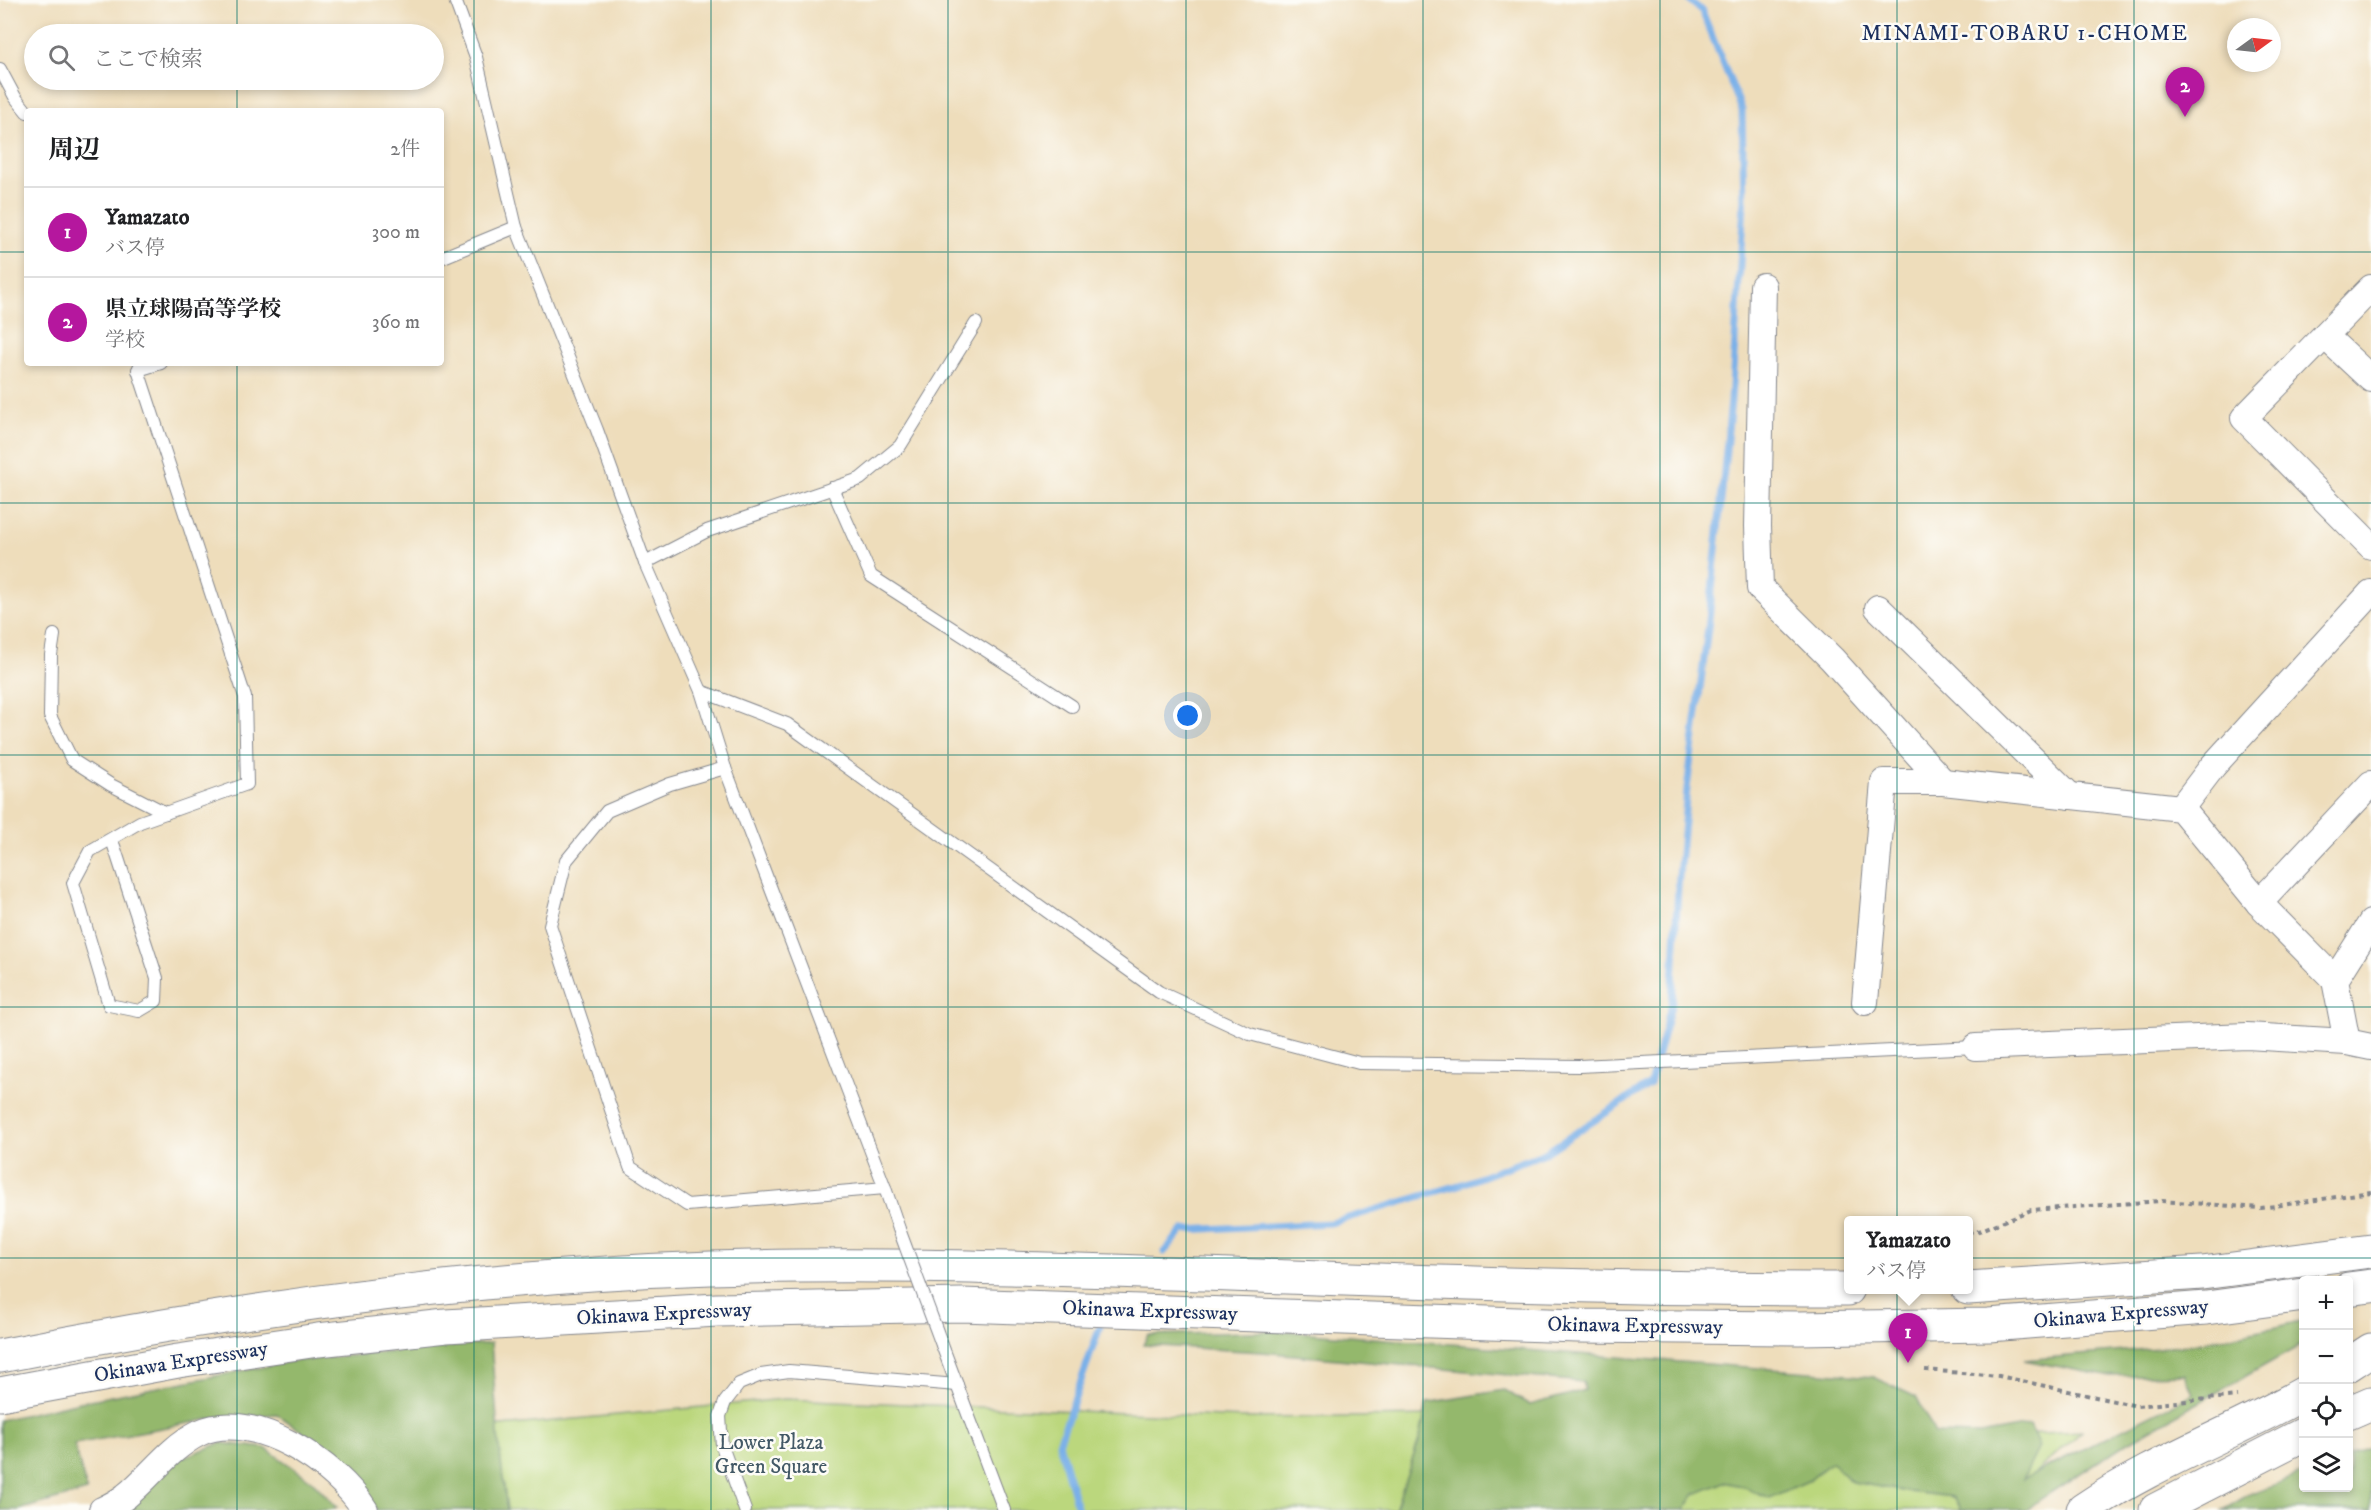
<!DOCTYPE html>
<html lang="ja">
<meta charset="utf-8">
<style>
:root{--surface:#fff;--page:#f6f6f6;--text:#202124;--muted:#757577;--line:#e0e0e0;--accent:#b5179e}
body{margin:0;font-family:"IM FELL DW Pica","Noto Serif JP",serif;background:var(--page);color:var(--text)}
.controls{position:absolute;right:18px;bottom:18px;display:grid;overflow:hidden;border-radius:6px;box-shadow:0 3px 9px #0003}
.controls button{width:54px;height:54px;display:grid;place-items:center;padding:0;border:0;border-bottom:2px solid var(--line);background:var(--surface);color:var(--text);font:30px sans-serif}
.compass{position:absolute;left:2227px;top:18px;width:54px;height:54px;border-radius:50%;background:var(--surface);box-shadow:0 3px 9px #0003;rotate:75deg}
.you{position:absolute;left:1188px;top:716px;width:21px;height:21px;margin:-15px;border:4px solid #fff;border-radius:50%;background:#1a73e8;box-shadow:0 0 0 9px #1a73e833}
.badge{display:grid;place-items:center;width:39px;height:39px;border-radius:50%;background:var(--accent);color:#fff;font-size:20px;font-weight:700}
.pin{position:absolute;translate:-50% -50px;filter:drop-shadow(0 2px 3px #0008)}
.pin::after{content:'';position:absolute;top:32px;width:21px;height:18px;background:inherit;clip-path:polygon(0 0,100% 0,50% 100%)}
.popup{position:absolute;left:1844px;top:1216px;width:129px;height:78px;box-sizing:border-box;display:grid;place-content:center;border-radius:6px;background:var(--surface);filter:drop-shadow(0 2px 4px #0005);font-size:20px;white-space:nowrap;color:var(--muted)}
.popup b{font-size:22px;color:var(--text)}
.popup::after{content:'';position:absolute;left:50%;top:100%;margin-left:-12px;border:12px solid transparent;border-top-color:var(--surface)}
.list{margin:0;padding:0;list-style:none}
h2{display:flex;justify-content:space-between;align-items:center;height:78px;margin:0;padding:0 24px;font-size:26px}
h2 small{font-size:20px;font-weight:400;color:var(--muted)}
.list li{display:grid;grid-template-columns:39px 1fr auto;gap:18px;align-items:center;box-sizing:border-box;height:90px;padding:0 24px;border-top:2px solid var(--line)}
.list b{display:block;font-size:22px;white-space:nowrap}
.list p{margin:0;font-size:20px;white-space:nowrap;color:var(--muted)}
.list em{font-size:20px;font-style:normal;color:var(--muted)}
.icon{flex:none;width:33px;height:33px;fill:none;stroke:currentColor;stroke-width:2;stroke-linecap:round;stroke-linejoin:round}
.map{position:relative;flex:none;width:2371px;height:1510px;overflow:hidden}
.search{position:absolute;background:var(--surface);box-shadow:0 3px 9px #0003;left:24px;top:24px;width:420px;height:66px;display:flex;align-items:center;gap:15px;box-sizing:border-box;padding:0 21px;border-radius:33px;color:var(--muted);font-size:22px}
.panel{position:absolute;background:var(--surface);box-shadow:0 3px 9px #0003;left:24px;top:108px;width:420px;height:258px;border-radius:6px}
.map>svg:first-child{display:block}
.green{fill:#bbd77d;stroke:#6b836e;stroke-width:1.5}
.forest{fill:#94b86c;stroke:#587465;stroke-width:1.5}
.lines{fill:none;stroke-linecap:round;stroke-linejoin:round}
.stream{stroke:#7ab0e8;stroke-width:7}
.lane-casing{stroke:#84868c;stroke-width:14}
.street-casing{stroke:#84868c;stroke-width:28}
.primary-casing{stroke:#84868c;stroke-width:35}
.highway-casing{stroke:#84868c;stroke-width:35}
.path{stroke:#84868c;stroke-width:4;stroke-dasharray:4.5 4.5;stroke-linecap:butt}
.lane{stroke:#fff;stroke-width:12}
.street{stroke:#fff;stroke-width:26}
.primary{stroke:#fff;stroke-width:33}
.highway{stroke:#fff;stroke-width:33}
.lane-bridge-casing{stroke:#84868c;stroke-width:14;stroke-linecap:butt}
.lane-bridge{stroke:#fff;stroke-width:12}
.grid{fill:none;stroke:#0f766e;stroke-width:1.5;stroke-opacity:0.55}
.labels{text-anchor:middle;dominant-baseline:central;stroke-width:5;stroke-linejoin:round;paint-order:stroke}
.street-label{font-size:21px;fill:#1b2f5e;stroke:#fdfcf7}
.park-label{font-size:21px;fill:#435966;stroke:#fdfcf7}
.neighbourhood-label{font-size:22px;letter-spacing:1.5px;fill:#1b2f5e;stroke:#fdfcf7}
</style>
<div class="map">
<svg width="2371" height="1510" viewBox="0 0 2371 1510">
<rect width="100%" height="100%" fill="#fdfcf7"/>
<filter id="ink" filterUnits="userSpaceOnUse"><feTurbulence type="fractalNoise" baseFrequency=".0167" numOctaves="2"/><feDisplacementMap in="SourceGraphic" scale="12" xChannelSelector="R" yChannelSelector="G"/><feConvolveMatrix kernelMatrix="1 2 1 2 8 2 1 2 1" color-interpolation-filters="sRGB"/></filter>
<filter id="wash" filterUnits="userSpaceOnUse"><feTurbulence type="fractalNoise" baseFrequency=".008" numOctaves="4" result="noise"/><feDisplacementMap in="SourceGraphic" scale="24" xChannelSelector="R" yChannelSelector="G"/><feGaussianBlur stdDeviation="1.35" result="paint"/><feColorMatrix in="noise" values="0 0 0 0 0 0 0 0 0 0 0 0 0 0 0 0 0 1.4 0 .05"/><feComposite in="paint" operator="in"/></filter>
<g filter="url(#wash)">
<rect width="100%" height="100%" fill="#edb"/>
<polygon class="green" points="785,1399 1246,1418 1536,1415 1883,1441 2082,1431 1993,1510 436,1510 418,1434"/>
<g class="forest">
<polygon points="2304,1320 2303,1344 2125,1444 2039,1500 2027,1510 1962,1510 1953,1497 1909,1492 1852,1482 1831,1462 1810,1480 1769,1498 1742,1486 1724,1482 1695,1494 1684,1510 1395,1510 1420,1437 1427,1403 1504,1390 1530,1405 1585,1390 1583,1382 1262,1352 1143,1345 1148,1335 1284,1331 1874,1377 1916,1397 1935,1433 1980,1434 2029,1425 2039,1447 2023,1479 2193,1394 2185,1374 2106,1376 2024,1360 2181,1346 2272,1328"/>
<polygon points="491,1343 499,1446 507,1510 377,1510 329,1451 277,1414 211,1419 74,1444 87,1491 18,1510 0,1510 0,1420 80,1402 294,1361"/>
<polygon points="221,1443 265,1448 311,1480 337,1507 330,1510 125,1510 173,1461"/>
<polygon points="2371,1446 2371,1510 2223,1510 2248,1495 2303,1473 2304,1488 2348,1488 2349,1455"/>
</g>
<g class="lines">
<g class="stream">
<polyline points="1164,1252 1183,1230 1331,1223 1462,1184 1545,1153 1650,1084 1672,1002 1678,887 1687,789 1709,620 1731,401 1744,204 1742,110 1702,11 1689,0"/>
<polyline points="1078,1510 1059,1443 1100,1327"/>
</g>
</g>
</g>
<g filter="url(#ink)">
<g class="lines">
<g class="lane-casing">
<g id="lane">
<polyline points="455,0 476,57 516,227 597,430 645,563 701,691 725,768 885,1188 899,1229"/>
<polyline points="0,69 15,97 27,112"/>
<polyline points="441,258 516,227"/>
<polyline points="138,370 161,363"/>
<polyline points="832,488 871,576 1072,706"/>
<polyline points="645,563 707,531 860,479 900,446 976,323"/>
<polyline points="54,635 51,655 50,716 72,760 111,785 166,813"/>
<polyline points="701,691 787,724 1159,992 1250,1034 1359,1063 1579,1066 1976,1047"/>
<polyline points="725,768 670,784 607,811 566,861 550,925 630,1167 687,1205 885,1188"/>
<polyline points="114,846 157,978 156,1001 139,1011 109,1005 73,883 90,851 140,822 247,784 245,697 138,370 141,363"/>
<polyline points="942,1345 1004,1510"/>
<polyline points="745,1510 722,1446 720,1416 725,1402 739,1384 761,1375 789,1371 957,1385"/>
</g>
</g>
<g class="street-casing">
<g id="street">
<polyline points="1763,286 1758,526 1760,588 1832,659 1943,782"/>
<polyline points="2371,288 2244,418 2371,546"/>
<polyline points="2325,336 2371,379"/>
<polyline points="1878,608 2070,796"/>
<polyline points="2181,808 2213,766 2371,593"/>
<polyline points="2259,903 2371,784"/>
<polyline points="2335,980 2347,1042"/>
<polyline points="1865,1002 1884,782 1943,782 2181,808 2259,903 2335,980 2371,923"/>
<polyline points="1976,1047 2247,1036 2347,1042 2371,1047"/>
<path d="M102 1510C110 1506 119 1502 126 1496 151 1476 169 1448 199 1433 253 1407 338 1465 365 1510"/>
</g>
</g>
<g class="primary-casing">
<g id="primary">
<polyline points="2348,1365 2371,1350"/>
<polyline points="2348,1413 2371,1403"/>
<path d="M2083 1510C2152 1463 2231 1434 2304 1393"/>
<polyline points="2156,1510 2304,1434"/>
</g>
</g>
<g class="highway-casing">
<g id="highway">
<polyline points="1968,1288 2202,1273 2371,1251"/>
<polyline points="2348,1289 2371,1286"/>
<path d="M0 1356C235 1309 472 1276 711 1268 876 1262 1041 1269 1205 1274 1419 1282 1633 1289 1848 1289"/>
<polyline points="0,1394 178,1361 318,1340 446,1326 717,1310 962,1305 1578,1326 1799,1328 1989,1325 2206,1308 2304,1295"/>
</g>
</g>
<g class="path">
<polyline points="1968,1232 1979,1231 2031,1210 2161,1201 2261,1208 2371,1192"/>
<polyline points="1925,1370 1999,1376 2137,1406 2237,1396"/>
</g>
<use href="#lane" class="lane"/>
<use href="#street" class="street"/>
<use href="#primary" class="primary"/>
<use href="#highway" class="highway"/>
<g class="lane-bridge-casing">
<polyline id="lane-bridge" points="899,1229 942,1345"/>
</g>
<use href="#lane-bridge" class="lane-bridge"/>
</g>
</g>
<path class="grid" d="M237 0V34M474 0V1510M711 0V1510M948 0V1510M1186 0V1510M1423 0V1510M1660 0V1510M1897 0V1510M2134 0V1510M237 80V111M0 252H27M441 252H2371M237 363V1510M0 503H2371M0 755H2371M0 1007H2371M0 1258H2371"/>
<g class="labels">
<g class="street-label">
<text transform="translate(1150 1311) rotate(2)">Okinawa Expressway</text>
<text transform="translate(664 1314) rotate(-3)">Okinawa Expressway</text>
<text transform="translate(2121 1314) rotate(-5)">Okinawa Expressway</text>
<text transform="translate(1635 1326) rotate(1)">Okinawa Expressway</text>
<text transform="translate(181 1362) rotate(-9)">Okinawa Expressway</text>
</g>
<g class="park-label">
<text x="771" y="1443">Lower Plaza<tspan x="771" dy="24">Green Square</tspan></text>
</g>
<g class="neighbourhood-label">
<text x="2025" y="33">MINAMI-TOBARU 1-CHOME</text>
</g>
</g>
</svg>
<div class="controls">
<button>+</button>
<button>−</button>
<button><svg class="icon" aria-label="locate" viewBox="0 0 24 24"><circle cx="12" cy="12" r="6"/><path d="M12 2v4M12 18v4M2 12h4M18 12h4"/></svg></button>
<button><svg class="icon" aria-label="layers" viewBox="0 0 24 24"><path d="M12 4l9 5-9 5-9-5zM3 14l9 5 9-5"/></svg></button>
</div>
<svg class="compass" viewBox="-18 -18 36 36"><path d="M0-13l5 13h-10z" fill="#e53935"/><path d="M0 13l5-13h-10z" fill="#757577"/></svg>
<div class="you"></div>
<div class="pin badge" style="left:1908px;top:1363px">1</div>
<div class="popup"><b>Yamazato</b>バス停</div>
<div class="pin badge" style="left:2185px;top:117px">2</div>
<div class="search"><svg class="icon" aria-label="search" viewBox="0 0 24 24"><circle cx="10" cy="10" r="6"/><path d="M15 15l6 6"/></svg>ここで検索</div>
<section class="panel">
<h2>周辺<small>2件</small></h2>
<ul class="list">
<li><span class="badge">1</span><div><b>Yamazato</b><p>バス停</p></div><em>300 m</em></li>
<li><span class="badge">2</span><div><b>県立球陽高等学校</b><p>学校</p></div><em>360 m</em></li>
</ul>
</section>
</div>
